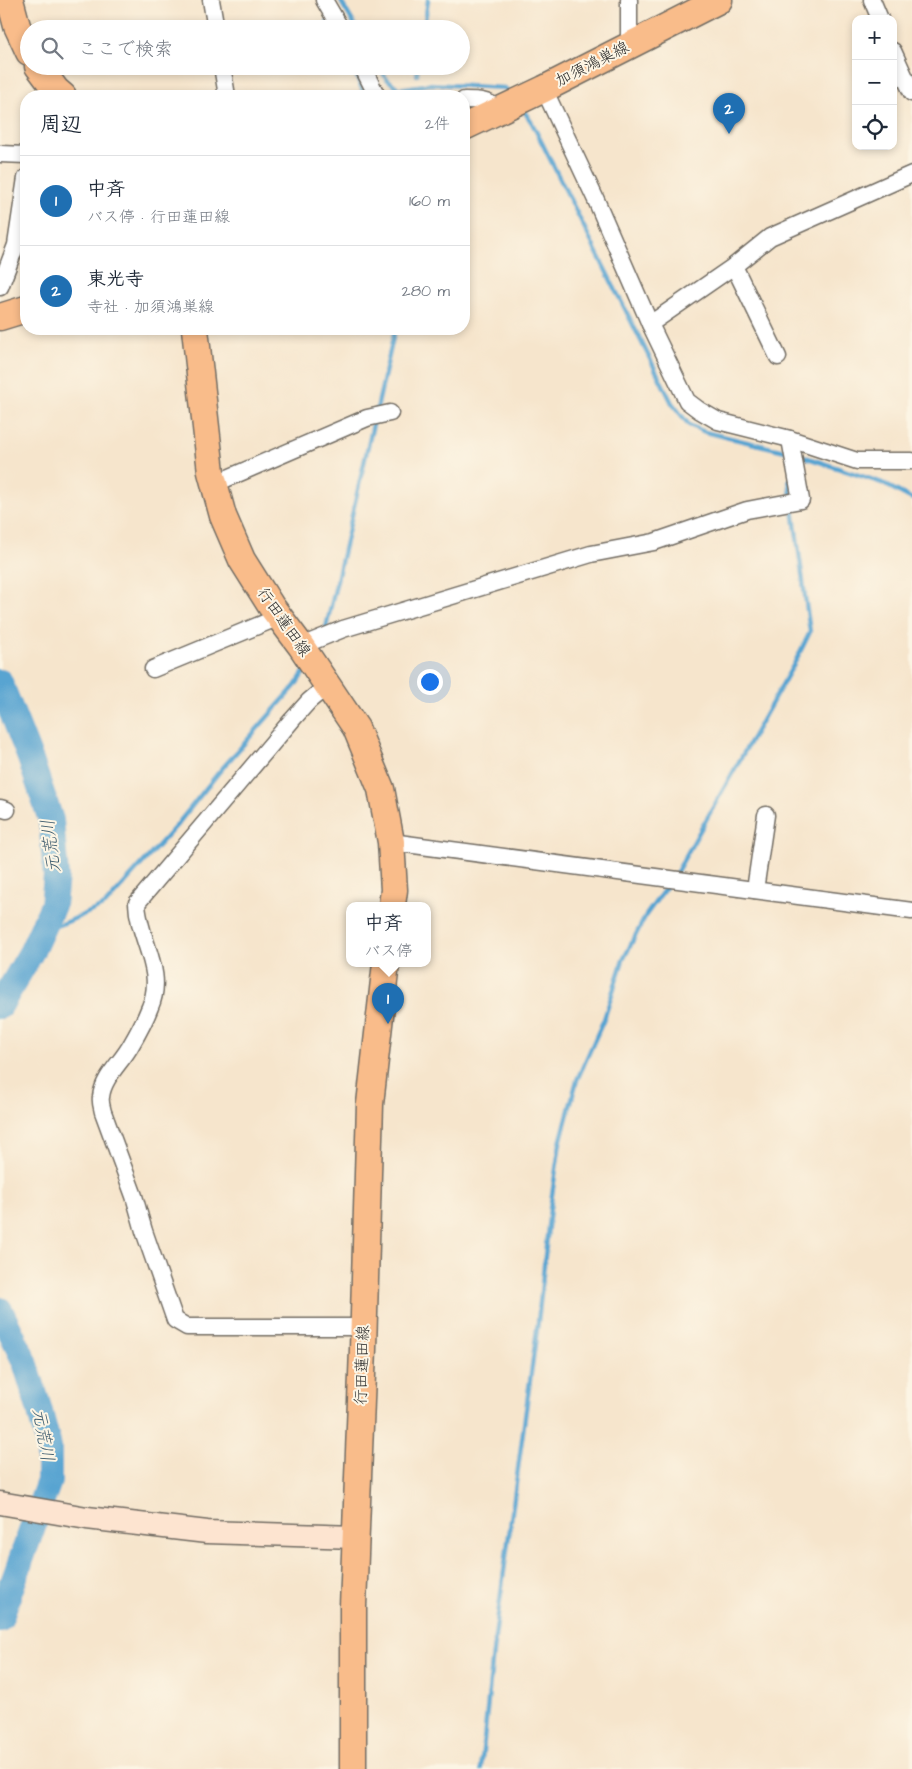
<!DOCTYPE html>
<html lang="ja">
<meta charset="utf-8">
<style>
:root{--surface:#fff;--page:#f6f6f7;--text:#1f2937;--muted:#747a83;--line:#e0e1e3;--accent:#1f6fb2}
body{margin:0;font-family:"Architects Daughter","Klee One",sans-serif;background:var(--page);color:var(--text)}
.controls{position:absolute;right:15px;top:15px;display:grid;overflow:hidden;border-radius:10px;box-shadow:0 2px 8px #0003}
.controls button{width:45px;height:45px;display:grid;place-items:center;padding:0;border:0;border-bottom:1px solid var(--line);background:var(--surface);color:var(--text);font:25px sans-serif}
.you{position:absolute;left:429px;top:681px;width:18px;height:18px;margin:-12px;border:4px solid #fff;border-radius:50%;background:#1a73e8;box-shadow:0 0 0 8px #1a73e833}
.badge{display:grid;place-items:center;width:32px;height:32px;border-radius:50%;background:var(--accent);color:#fff;font-size:16px;font-weight:700}
.pin{position:absolute;translate:-50% -41px;filter:drop-shadow(0 1px 2px #0008)}
.pin::after{content:'';position:absolute;top:26px;width:18px;height:15px;background:inherit;clip-path:polygon(0 0,100% 0,50% 100%)}
.popup{position:absolute;left:346px;top:902px;width:85px;height:65px;box-sizing:border-box;display:grid;place-content:center;border-radius:10px;background:var(--surface);filter:drop-shadow(0 1px 4px #0005);font-size:16px;white-space:nowrap;color:var(--muted)}
.popup b{font-size:19px;color:var(--text)}
.popup::after{content:'';position:absolute;left:50%;top:100%;margin-left:-10px;border:10px solid transparent;border-top-color:var(--surface)}
.list{margin:0;padding:0;list-style:none}
h2{display:flex;justify-content:space-between;align-items:center;height:65px;margin:0;padding:0 20px;font-size:21px}
h2 small{font-size:16px;font-weight:400;color:var(--muted)}
.list li{display:grid;grid-template-columns:32px 1fr auto;gap:15px;align-items:center;box-sizing:border-box;height:90px;padding:0 20px;border-top:1px solid var(--line)}
.list b{display:block;font-size:19px;white-space:nowrap}
.list p{margin:0;font-size:16px;white-space:nowrap;color:var(--muted)}
.list em{font-size:16px;font-style:normal;color:var(--muted)}
.icon{flex:none;width:28px;height:28px;fill:none;stroke:currentColor;stroke-width:2;stroke-linecap:round;stroke-linejoin:round}
.map{position:relative;flex:none;width:912px;height:1769px;overflow:hidden}
.search{position:absolute;background:var(--surface);box-shadow:0 2px 8px #0003;left:20px;top:20px;width:450px;height:55px;display:flex;align-items:center;gap:12px;box-sizing:border-box;padding:0 18px;border-radius:28px;color:var(--muted);font-size:19px}
.panel{position:absolute;background:var(--surface);box-shadow:0 2px 8px #0003;left:20px;top:90px;width:450px;height:245px;border-radius:20px}
.map>svg:first-child{display:block}
.lines{fill:none;stroke-linecap:round;stroke-linejoin:round}
.stream{stroke:#59a4d1;stroke-width:4.5}
.river{stroke:#59a4d1;stroke-width:26}
.street-casing{stroke:#726c63;stroke-width:19}
.secondary-casing{stroke:#726c63;stroke-width:25}
.primary-casing{stroke:#726c63;stroke-width:29}
.street{stroke:#fff;stroke-width:16}
.secondary{stroke:#fde4d0;stroke-width:22}
.primary{stroke:#f9bc8a;stroke-width:26}
.labels{text-anchor:middle;dominant-baseline:central;stroke-width:4;stroke-linejoin:round;paint-order:stroke}
.street-label{font-size:16px;fill:#2b2b2b;stroke:#fcf5e5}
.water-label{font-size:18px;font-style:italic;fill:#3d5b6d;stroke:#fcf5e5}
</style>
<div class="map">
<svg width="912" height="1769" viewBox="0 0 912 1769">
<rect width="100%" height="100%" fill="#fcf5e5"/>
<filter id="ink" filterUnits="userSpaceOnUse"><feTurbulence type="fractalNoise" baseFrequency=".02" numOctaves="2"/><feDisplacementMap in="SourceGraphic" scale="10" xChannelSelector="R" yChannelSelector="G"/><feConvolveMatrix kernelMatrix="1 2 1 2 8 2 1 2 1" color-interpolation-filters="sRGB"/></filter>
<filter id="wash" filterUnits="userSpaceOnUse"><feTurbulence type="fractalNoise" baseFrequency=".0096" numOctaves="4" result="noise"/><feDisplacementMap in="SourceGraphic" scale="20" xChannelSelector="R" yChannelSelector="G"/><feGaussianBlur stdDeviation="1.12" result="paint"/><feColorMatrix in="noise" values="0 0 0 0 0 0 0 0 0 0 0 0 0 0 0 0 0 1.4 0 .05"/><feComposite in="paint" operator="in"/></filter>
<g filter="url(#wash)">
<rect width="100%" height="100%" fill="#f6e5cc"/>
<g class="lines">
<g class="stream">
<polyline points="340,0 357,29"/>
<polyline points="327,21 331,29"/>
<polyline points="424,29 428,0"/>
<polyline points="352,66 365,96"/>
<polyline points="379,66 386,78 399,89 431,84 505,88 511,95"/>
<polyline points="417,75 418,66"/>
<polyline points="522,108 532,123 672,403 689,425 705,432 789,452"/>
<polyline points="376,413 395,329"/>
<polyline points="796,454 882,483 912,499"/>
<polyline points="325,632 374,420"/>
<polyline points="675,875 795,662 810,632 789,480"/>
<polyline points="40,932 67,922 105,905 176,826 219,772 295,686 306,669"/>
<polyline points="481,1769 493,1652 538,1322 550,1208 560,1143 577,1080 604,1019 623,960 646,915 669,883"/>
</g>
<g class="river">
<polyline points="0,682 30,758 51,820 56,876 53,905 32,951 0,1006"/>
<polyline points="0,1310 25,1362 39,1408 49,1447 49,1481 0,1619"/>
</g>
</g>
</g>
<g filter="url(#ink)">
<g class="lines">
<g class="street-casing">
<g id="street">
<polyline points="211,0 216,29"/>
<polyline points="324,0 341,29"/>
<polyline points="629,0 629,46"/>
<polyline points="872,0 880,19"/>
<polyline points="893,51 912,93"/>
<polyline points="222,66 227,96"/>
<polyline points="362,66 377,96"/>
<polyline points="544,89 596,200 650,324 687,401 699,410 718,421 790,439 857,461 912,461"/>
<path d="M464 100C478 100 488 100 500 110"/>
<polyline points="0,154 26,155"/>
<polyline points="734,266 778,357"/>
<polyline points="0,287 16,245 26,178"/>
<polyline points="650,324 734,266 770,237 912,174"/>
<polyline points="214,484 367,418 390,413"/>
<polyline points="301,646 343,629 591,554 654,542 747,510 801,500 790,439"/>
<polyline points="153,669 279,617"/>
<path d="M328 685 309 701 292 720 137 903C138 939 166 971 150 1007 145 1020 138 1033 131 1045 122 1062 103 1077 101 1097 100 1102 102 1108 103 1112L134 1196 144 1231 175 1320 187 1327H363"/>
<polyline points="0,808 7,810"/>
<polyline points="391,842 912,911"/>
<polyline points="755,890 766,815"/>
</g>
</g>
<g class="secondary-casing">
<polyline id="secondary" points="0,1503 87,1518 207,1532 355,1537"/>
</g>
<g class="primary-casing">
<g id="primary">
<polyline points="10,0 17,26 29,52"/>
<polyline points="38,66 56,90 63,96"/>
<polyline points="464,127 544,89 719,0"/>
<polyline points="0,317 26,309"/>
<polyline points="195,329 211,472 223,516 242,560 271,606 301,646 356,728 381,789 391,842 394,890 392,905"/>
<polyline points="353,1769 353,1606 363,1349 370,1104 386,963"/>
</g>
</g>
<use href="#street" class="street"/>
<use href="#secondary" class="secondary"/>
<use href="#primary" class="primary"/>
</g>
</g>
<g class="labels">
<g class="street-label">
<text transform="translate(592 64) rotate(-27)">加須鴻巣線</text>
<text transform="translate(284 622) rotate(55)">行田蓮田線</text>
<text transform="translate(362 1365) rotate(-88)">行田蓮田線</text>
</g>
<g class="water-label">
<text transform="translate(51 846) rotate(-97)">元荒川</text>
<text transform="translate(43 1435) rotate(80)">元荒川</text>
</g>
</g>
</svg>
<div class="controls">
<button>+</button>
<button>−</button>
<button><svg class="icon" aria-label="locate" viewBox="0 0 24 24"><circle cx="12" cy="12" r="6"/><path d="M12 2v4M12 18v4M2 12h4M18 12h4"/></svg></button>
</div>
<div class="you"></div>
<div class="pin badge" style="left:388px;top:1024px">1</div>
<div class="popup"><b>中斉</b>バス停</div>
<div class="pin badge" style="left:729px;top:134px">2</div>
<div class="search"><svg class="icon" aria-label="search" viewBox="0 0 24 24"><circle cx="10" cy="10" r="6"/><path d="M15 15l6 6"/></svg>ここで検索</div>
<section class="panel">
<h2>周辺<small>2件</small></h2>
<ul class="list">
<li><span class="badge">1</span><div><b>中斉</b><p>バス停 · 行田蓮田線</p></div><em>160 m</em></li>
<li><span class="badge">2</span><div><b>東光寺</b><p>寺社 · 加須鴻巣線</p></div><em>280 m</em></li>
</ul>
</section>
</div>
